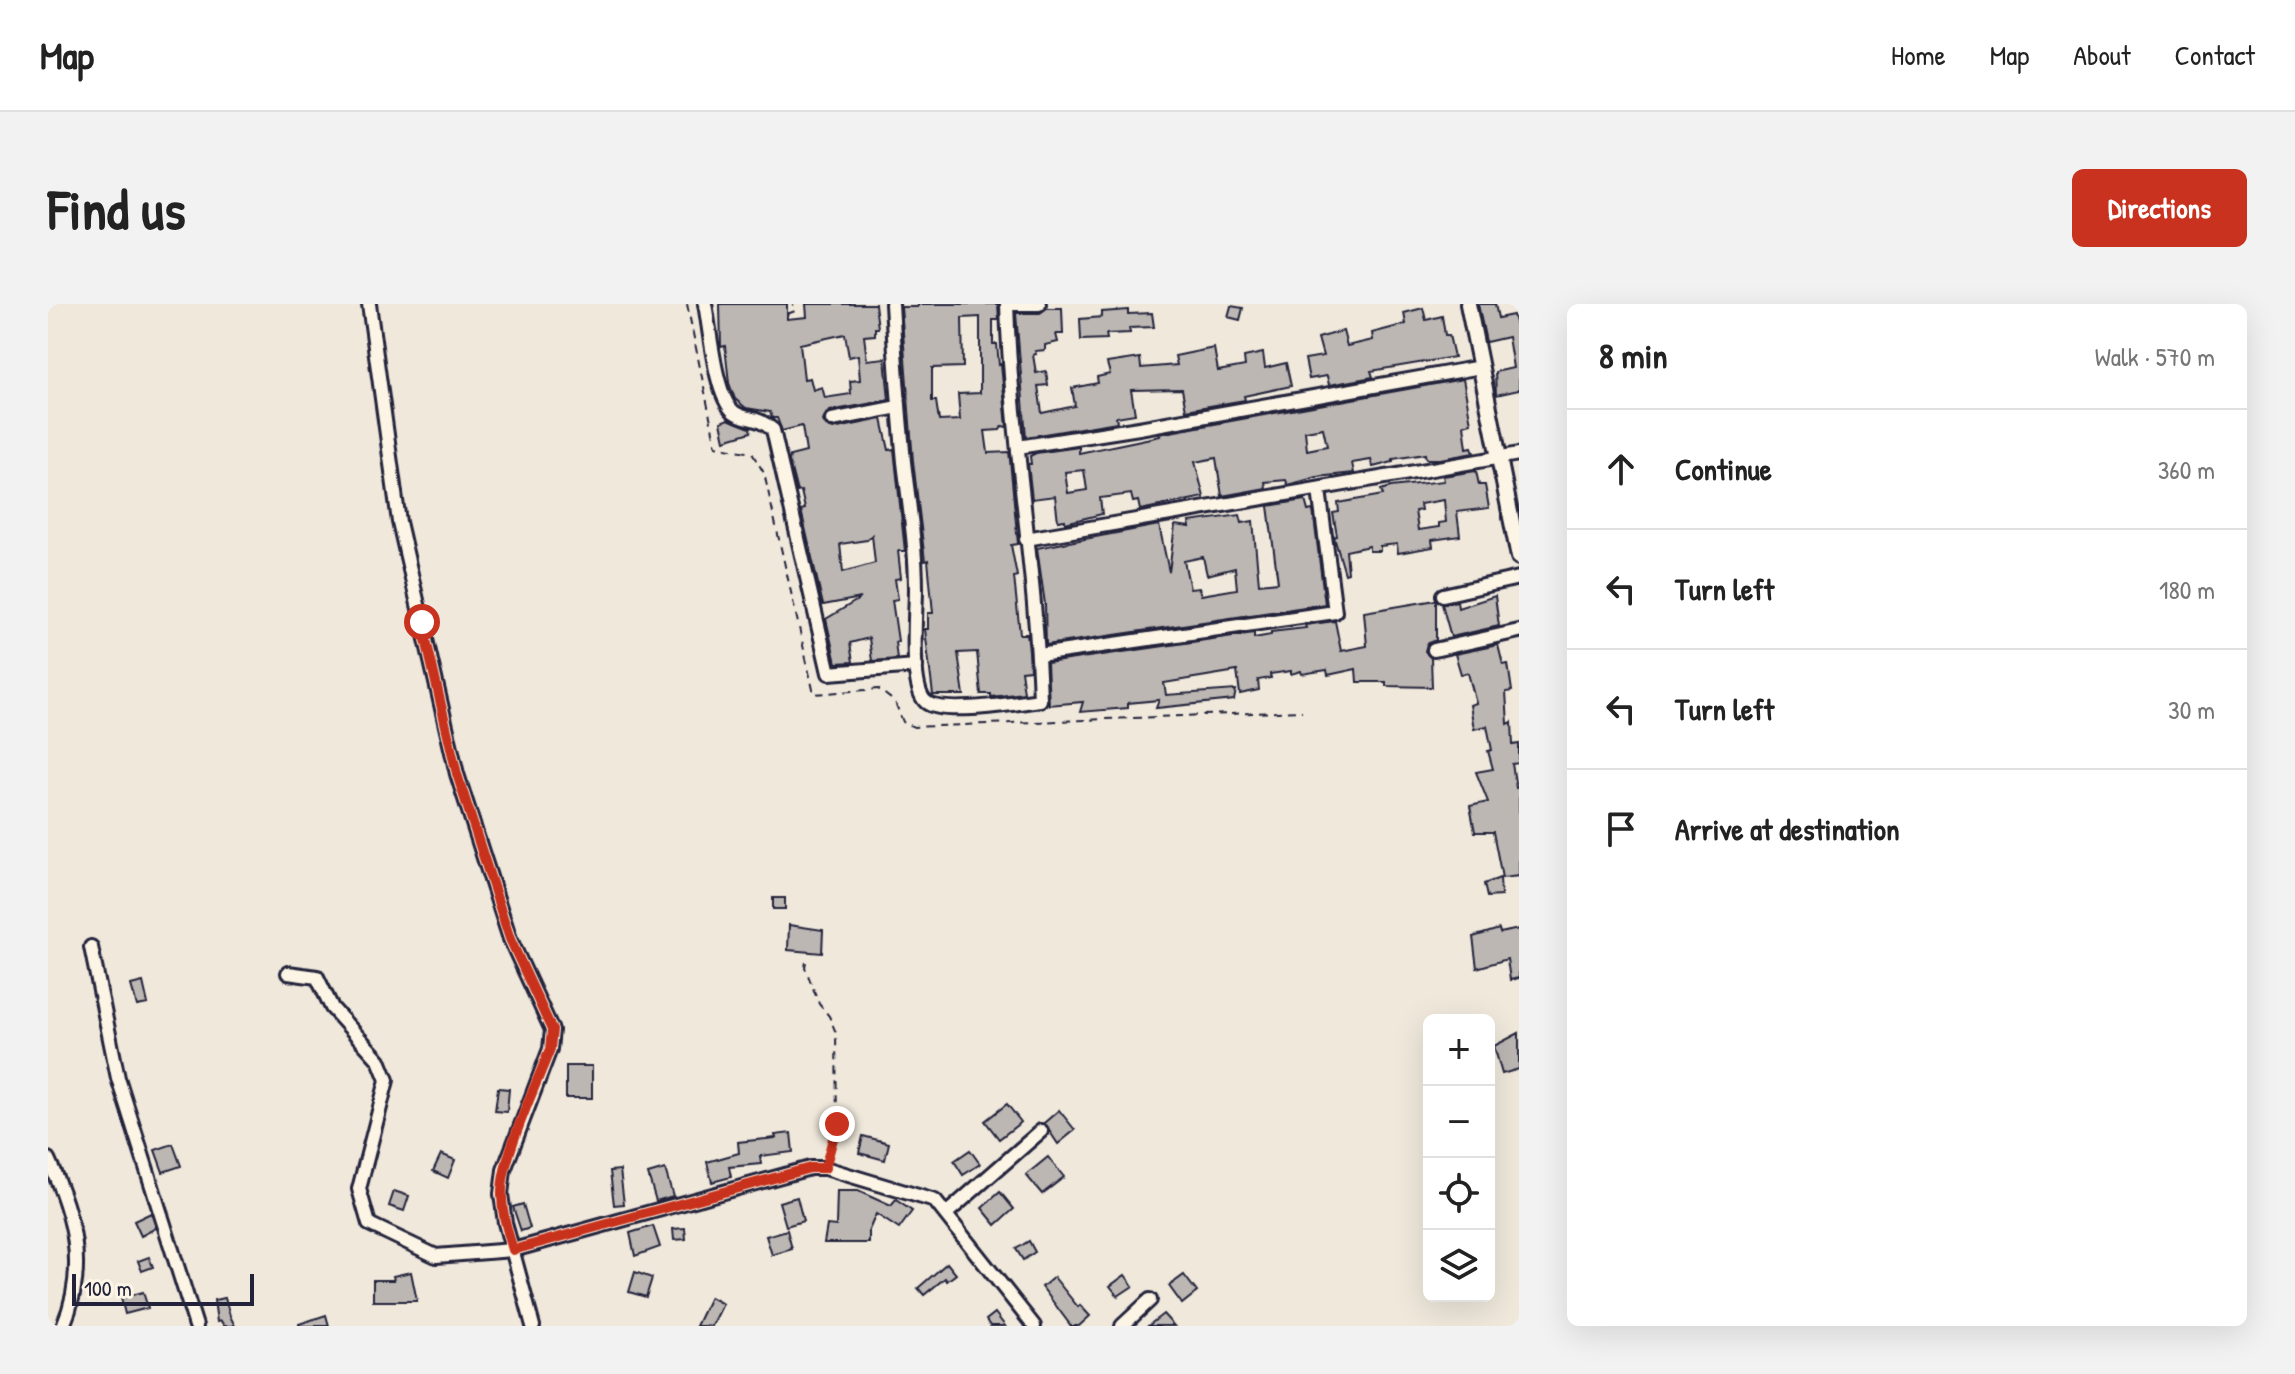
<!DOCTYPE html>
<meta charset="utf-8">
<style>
:root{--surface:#fff;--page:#f2f2f2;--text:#222;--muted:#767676;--line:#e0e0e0;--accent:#c8321e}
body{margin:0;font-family:"Patrick Hand",sans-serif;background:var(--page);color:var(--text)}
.controls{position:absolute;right:24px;bottom:24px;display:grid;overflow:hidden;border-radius:12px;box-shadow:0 8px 32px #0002}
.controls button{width:72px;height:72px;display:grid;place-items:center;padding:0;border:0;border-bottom:2px solid var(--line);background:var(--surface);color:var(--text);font:40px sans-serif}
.scale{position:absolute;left:24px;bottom:20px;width:182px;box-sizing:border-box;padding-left:8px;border:4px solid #22223b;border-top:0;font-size:22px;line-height:28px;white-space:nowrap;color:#22223b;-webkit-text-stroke:6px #fcf5e5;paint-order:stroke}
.stop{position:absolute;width:24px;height:24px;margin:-18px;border:6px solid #c8321e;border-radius:50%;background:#fff}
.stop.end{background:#c8321e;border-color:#fff;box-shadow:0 2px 8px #0008}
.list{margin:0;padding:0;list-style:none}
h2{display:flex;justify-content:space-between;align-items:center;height:104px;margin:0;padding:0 32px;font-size:34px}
h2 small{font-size:26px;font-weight:400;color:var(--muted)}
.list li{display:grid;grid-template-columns:52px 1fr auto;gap:24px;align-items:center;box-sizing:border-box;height:120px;padding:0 32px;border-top:2px solid var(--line)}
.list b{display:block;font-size:30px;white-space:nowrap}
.list em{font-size:26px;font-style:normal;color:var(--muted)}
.icon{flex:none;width:44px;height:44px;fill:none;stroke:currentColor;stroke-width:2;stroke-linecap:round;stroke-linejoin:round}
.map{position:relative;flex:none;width:1471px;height:1022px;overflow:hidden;border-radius:12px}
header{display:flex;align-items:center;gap:48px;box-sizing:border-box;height:112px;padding:0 40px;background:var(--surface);border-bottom:2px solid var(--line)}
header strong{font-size:38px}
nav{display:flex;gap:44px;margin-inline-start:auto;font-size:28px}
.intro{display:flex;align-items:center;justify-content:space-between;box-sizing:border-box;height:192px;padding:0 48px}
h1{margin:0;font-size:56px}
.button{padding:20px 36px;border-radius:12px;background:var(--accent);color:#fff;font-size:28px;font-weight:700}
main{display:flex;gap:48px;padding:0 48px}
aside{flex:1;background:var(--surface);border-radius:12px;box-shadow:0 8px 32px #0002}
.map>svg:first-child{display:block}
.building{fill:#bcb7b3;stroke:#22223b;stroke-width:2;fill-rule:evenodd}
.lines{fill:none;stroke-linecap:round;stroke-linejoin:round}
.minor-casing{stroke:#22223b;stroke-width:18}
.major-casing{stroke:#22223b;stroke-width:20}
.path{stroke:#22223b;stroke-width:2;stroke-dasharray:8 6;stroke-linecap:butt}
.minor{stroke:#fcf5e5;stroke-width:12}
.major{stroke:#fcf5e5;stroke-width:14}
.route{stroke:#c8321e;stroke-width:10}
</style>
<header>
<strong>Map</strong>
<nav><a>Home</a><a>Map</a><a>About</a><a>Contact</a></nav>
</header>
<div class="intro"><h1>Find us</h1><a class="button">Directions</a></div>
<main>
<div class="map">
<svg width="1471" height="1022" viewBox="0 0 1471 1022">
<rect width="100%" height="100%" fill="#efe8db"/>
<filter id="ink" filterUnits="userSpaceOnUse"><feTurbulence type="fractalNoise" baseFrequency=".0125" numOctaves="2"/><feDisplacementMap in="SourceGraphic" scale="16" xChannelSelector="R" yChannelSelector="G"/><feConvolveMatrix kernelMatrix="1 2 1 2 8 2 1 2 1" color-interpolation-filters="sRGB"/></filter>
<g filter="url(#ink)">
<g class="building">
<path d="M672 0H739V15L759 13 758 0H827L830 24H827V31L816 32 819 56 837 54 841 96 782 107 778 110 775 117 778 122 785 125 834 115 841 146 846 145 857 247H850L853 274 847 275 850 295 844 296 850 337 847 338 849 355 824 357 821 334 802 339 805 358 788 359 778 315 813 294 775 301 753 206 757 205 753 187 749 188 741 157 742 152 758 148 754 122 734 127 729 114H724L722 108 698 104 687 95 681 79 677 42 673 43ZM797 30 801 53 810 51 812 76 802 77 803 90 777 94 774 83 765 86 762 74 756 75 752 40ZM824 231 827 259 795 268 792 240 819 236Z"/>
<path d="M871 0H950L951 16H945V40H949L951 61 953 60 959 123 954 122 952 126 937 127 940 149 961 148 962 156 970 240 963 241 969 272 966 273 972 330H979L981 347 982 366 973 367 976 389 943 393V390H933L929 348 910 349 916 391H885L877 325H880V309H885L880 256 877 257 865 157 853 3H869ZM932 13V89L910 90 912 116 891 117 888 97H884V64L915 63 914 14Z"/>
<polygon points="1430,0 1447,0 1450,14 1465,11 1471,33 1471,86 1448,91 1447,68 1465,64 1460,33 1438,38"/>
<polygon points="1183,2 1195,4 1192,16 1180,13"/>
<polygon points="999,4 1014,4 1015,30 1008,30 1010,38 997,41 997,46 987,47 988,50 985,51 988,69 998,67 1000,81 990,82 994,109 1027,102 1024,84 1050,79 1049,73 1062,70 1059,59 1092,54 1093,64 1129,61 1127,52 1166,44 1170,67 1197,62 1196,53 1215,49 1217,64 1238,59 1243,82 1196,92 1197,96 1138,106 1134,85 1083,86 1087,110 1068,113 1069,118 978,133 968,9 992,9"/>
<polygon points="1375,4 1378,16 1394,12 1397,31 1401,31 1406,53 1323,67 1325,73 1281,81 1279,72 1261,75 1257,55 1275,52 1270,34 1295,27 1299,42 1325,36 1324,29 1358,20 1356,9"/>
<polygon points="1080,6 1080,10 1104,9 1106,23 1081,24 1082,29 1058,30 1059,35 1033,36 1032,15 1054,13 1054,8"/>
<path d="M1415 75 1423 119 1416 121 1419 144 1424 143 1426 149 1392 155H1378L1377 150 1345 155V158L1325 163 1323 156 1304 159 1306 169 1269 173 1240 181 1238 176 1217 178 1218 184 1174 192 1168 154 1147 158 1156 193 1092 206 1090 197 1085 198 1083 190 1052 194 1054 210 1017 219V216L1010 217 1007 192 984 195 980 160H983L982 152 988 149 1031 143V149L1112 132 1111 130ZM1275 124 1279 142 1259 146 1257 127ZM1036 166 1039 186 1020 189 1017 168Z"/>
<polygon points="680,115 702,124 703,128 677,136 673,118"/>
<path d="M1428 167 1431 181H1437L1441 204 1409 208 1412 232 1384 236 1385 243 1350 249 1349 240 1332 242V247H1321V242L1298 247 1300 269 1297 270 1286 233 1289 232 1285 209 1291 208 1290 199 1335 191 1333 186 1343 183 1396 177 1395 172ZM1396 196 1398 218 1391 219V223L1370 226 1367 207 1373 206 1372 200Z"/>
<path d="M1257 196 1260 207 1265 206 1277 300 998 341 997 300 989 244 1111 221 1121 268 1127 221 1142 223 1141 218 1192 211 1194 219 1205 217 1211 280 1230 278 1220 202ZM1155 253 1159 271 1187 264 1189 285 1153 291 1151 284 1142 285 1136 257Z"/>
<polygon points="1447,292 1451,322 1403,333 1394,300 1409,297 1410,304"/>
<polygon points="1388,296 1388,336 1379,340 1377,347 1383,354 1384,383 1338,382 1338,378 1309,378 1308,365 1280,371 1279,366 1254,370 1253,367 1243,370 1243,367 1222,370 1223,374 1210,376 1211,386 1192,390 1189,367 1116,379 1118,391 1188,386 1186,396 1108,404 1111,396 1080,399 1080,404 1032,408 1035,398 1001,401 999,359 1206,329 1206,334 1223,331 1223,328 1258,324 1257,321 1287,317 1293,347 1319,342 1316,308"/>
<polygon points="1450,341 1455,361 1460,360 1464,387 1458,388 1460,420 1464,418 1465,441 1471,440 1471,459 1464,460 1468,484 1471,483 1471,572 1454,574 1445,528 1427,528 1422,502 1440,498 1428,468 1445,465 1440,447 1444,446 1439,422 1426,425 1422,401 1428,399 1420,369 1413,370 1407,350"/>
<polygon points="1452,574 1453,592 1439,593 1436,580"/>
<rect x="725" y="594" width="12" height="11"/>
<polygon points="741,621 775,626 774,649 740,646"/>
<polygon points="1451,625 1452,629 1471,625 1471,674 1462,676 1459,655 1429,664 1425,633"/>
<polygon points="95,678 100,700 89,702 83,681"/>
<polygon points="1471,729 1471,765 1454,770 1446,742"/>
<rect x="518" y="762" width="26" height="32"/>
<polygon points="450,784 461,785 459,808 447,807"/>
<polygon points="959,800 973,818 951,835 937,817"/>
<polygon points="1011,806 1027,826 1010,840 996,819"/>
<polygon points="743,829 745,848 712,852 713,860 681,863 683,873 664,878 659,858 691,849 690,838 728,834 727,831"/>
<polygon points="815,832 841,839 837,856 811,849"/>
<polygon points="125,840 133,862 115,868 107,846"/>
<polygon points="922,846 932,860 915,871 906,857"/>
<polygon points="393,850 407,856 400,874 385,867"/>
<polygon points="1000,853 1016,873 994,890 978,871"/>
<polygon points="617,865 625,892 608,897 600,870"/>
<polygon points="572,866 576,900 566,901 562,867"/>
<polygon points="346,887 361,892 356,907 341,902"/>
<polygon points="789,887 810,887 843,902 848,896 864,907 851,925 828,910 821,926 821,939 776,939 779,921 788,922"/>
<polygon points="952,888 966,905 948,921 934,904"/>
<polygon points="749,893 755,917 738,922 731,898"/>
<polygon points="475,900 482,924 473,927 465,903"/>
<polygon points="103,909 108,924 93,932 86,917"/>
<polygon points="605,922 612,943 587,952 582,929"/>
<polygon points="637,924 638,935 626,936 625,925"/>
<polygon points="739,926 744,945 724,951 718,932"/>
<polygon points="981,937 987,948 975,956 968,945"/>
<polygon points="101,953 105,963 94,967 90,957"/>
<polygon points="899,959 908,970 899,977 897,974 876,991 870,984"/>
<polygon points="363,968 369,997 325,997 325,976 346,976 345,972"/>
<polygon points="587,968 604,974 598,993 581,988"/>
<polygon points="1077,971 1085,982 1070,992 1062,982"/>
<polygon points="1136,971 1149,988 1134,1000 1121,982"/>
<polygon points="1006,973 1030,1003 1032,1001 1042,1012 1031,1022 1023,1022 994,983"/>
<polygon points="95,988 100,1004 77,1010 73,994"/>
<polygon points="662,993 675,1000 664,1022 648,1022"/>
<polygon points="177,994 182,1012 187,1022 176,1022 173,1017 169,1018 166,996"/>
<polygon points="947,1009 957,1022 942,1022 938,1016"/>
<polygon points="1115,1010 1126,1022 1100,1022"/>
<polygon points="278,1011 281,1022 251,1022 251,1020"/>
</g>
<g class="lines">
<g class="minor-casing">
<g id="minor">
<polyline points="321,0 351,218 409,470 462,635 504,726 502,745 456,866 453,890 457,919 485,1022"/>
<path d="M657 0C662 25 667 93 686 108 698 117 709 111 725 126L781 369 868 362"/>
<path d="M844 0C847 53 851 105 856 158 861 200 868 243 868 285 868 307 861 384 878 398 895 412 969 399 992 396 988 264 963 133 959 0"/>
<polyline points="959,0 991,0"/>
<polyline points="784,116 850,103"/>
<polyline points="970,143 1091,124 1433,63"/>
<polyline points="978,235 1471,150"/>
<polyline points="1395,291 1471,274"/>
<polyline points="1386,346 1471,327"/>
<polyline points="991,351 1287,308 1271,186"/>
<polyline points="43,643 70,774 148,1022"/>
<polyline points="240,669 269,673 284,704 331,756 339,776 311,885 321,920 388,952 465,946 762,864 777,864 887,897 986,1022"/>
<path d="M0 855C26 911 40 964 15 1022"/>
<polyline points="898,910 993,827"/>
<polyline points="1074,1022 1102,996"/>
</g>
</g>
<g class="major-casing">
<polyline id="major" points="1420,0 1471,253"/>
</g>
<g class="path">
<polyline points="639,0 668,142 704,149 716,169 766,390 830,385 847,398 855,418 866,423 1254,407"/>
<polyline points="739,10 747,7 745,0"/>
<polyline points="758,658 757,663 771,700 781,712 788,729 789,820 780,851"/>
</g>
<use href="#minor" class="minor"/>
<use href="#major" class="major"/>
</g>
</g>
<g class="lines" filter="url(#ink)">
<path class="route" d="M374 318 409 470 462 635 504 726 502 745C488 781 452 857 454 892 454 911 460 928 465 946L762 864H777L789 820"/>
</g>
</svg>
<div class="controls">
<button>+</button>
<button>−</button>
<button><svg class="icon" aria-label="locate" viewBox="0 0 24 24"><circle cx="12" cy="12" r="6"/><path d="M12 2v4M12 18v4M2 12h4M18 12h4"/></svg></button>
<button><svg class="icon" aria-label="layers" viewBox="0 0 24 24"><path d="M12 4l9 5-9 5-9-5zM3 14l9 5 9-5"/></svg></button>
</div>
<div class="scale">100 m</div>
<div class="stop" style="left:374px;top:318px"></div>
<div class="stop end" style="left:789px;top:820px"></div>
</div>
<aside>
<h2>8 min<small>Walk · 570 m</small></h2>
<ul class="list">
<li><svg class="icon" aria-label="ahead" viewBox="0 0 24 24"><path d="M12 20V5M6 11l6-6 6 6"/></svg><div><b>Continue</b></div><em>360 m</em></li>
<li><svg class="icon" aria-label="left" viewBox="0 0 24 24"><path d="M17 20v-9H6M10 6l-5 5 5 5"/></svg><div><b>Turn left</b></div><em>180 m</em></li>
<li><svg class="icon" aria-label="left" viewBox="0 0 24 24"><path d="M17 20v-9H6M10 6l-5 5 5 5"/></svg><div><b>Turn left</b></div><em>30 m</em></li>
<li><svg class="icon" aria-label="arrive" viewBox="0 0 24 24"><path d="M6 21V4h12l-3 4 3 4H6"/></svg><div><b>Arrive at destination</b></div></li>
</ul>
</aside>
</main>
